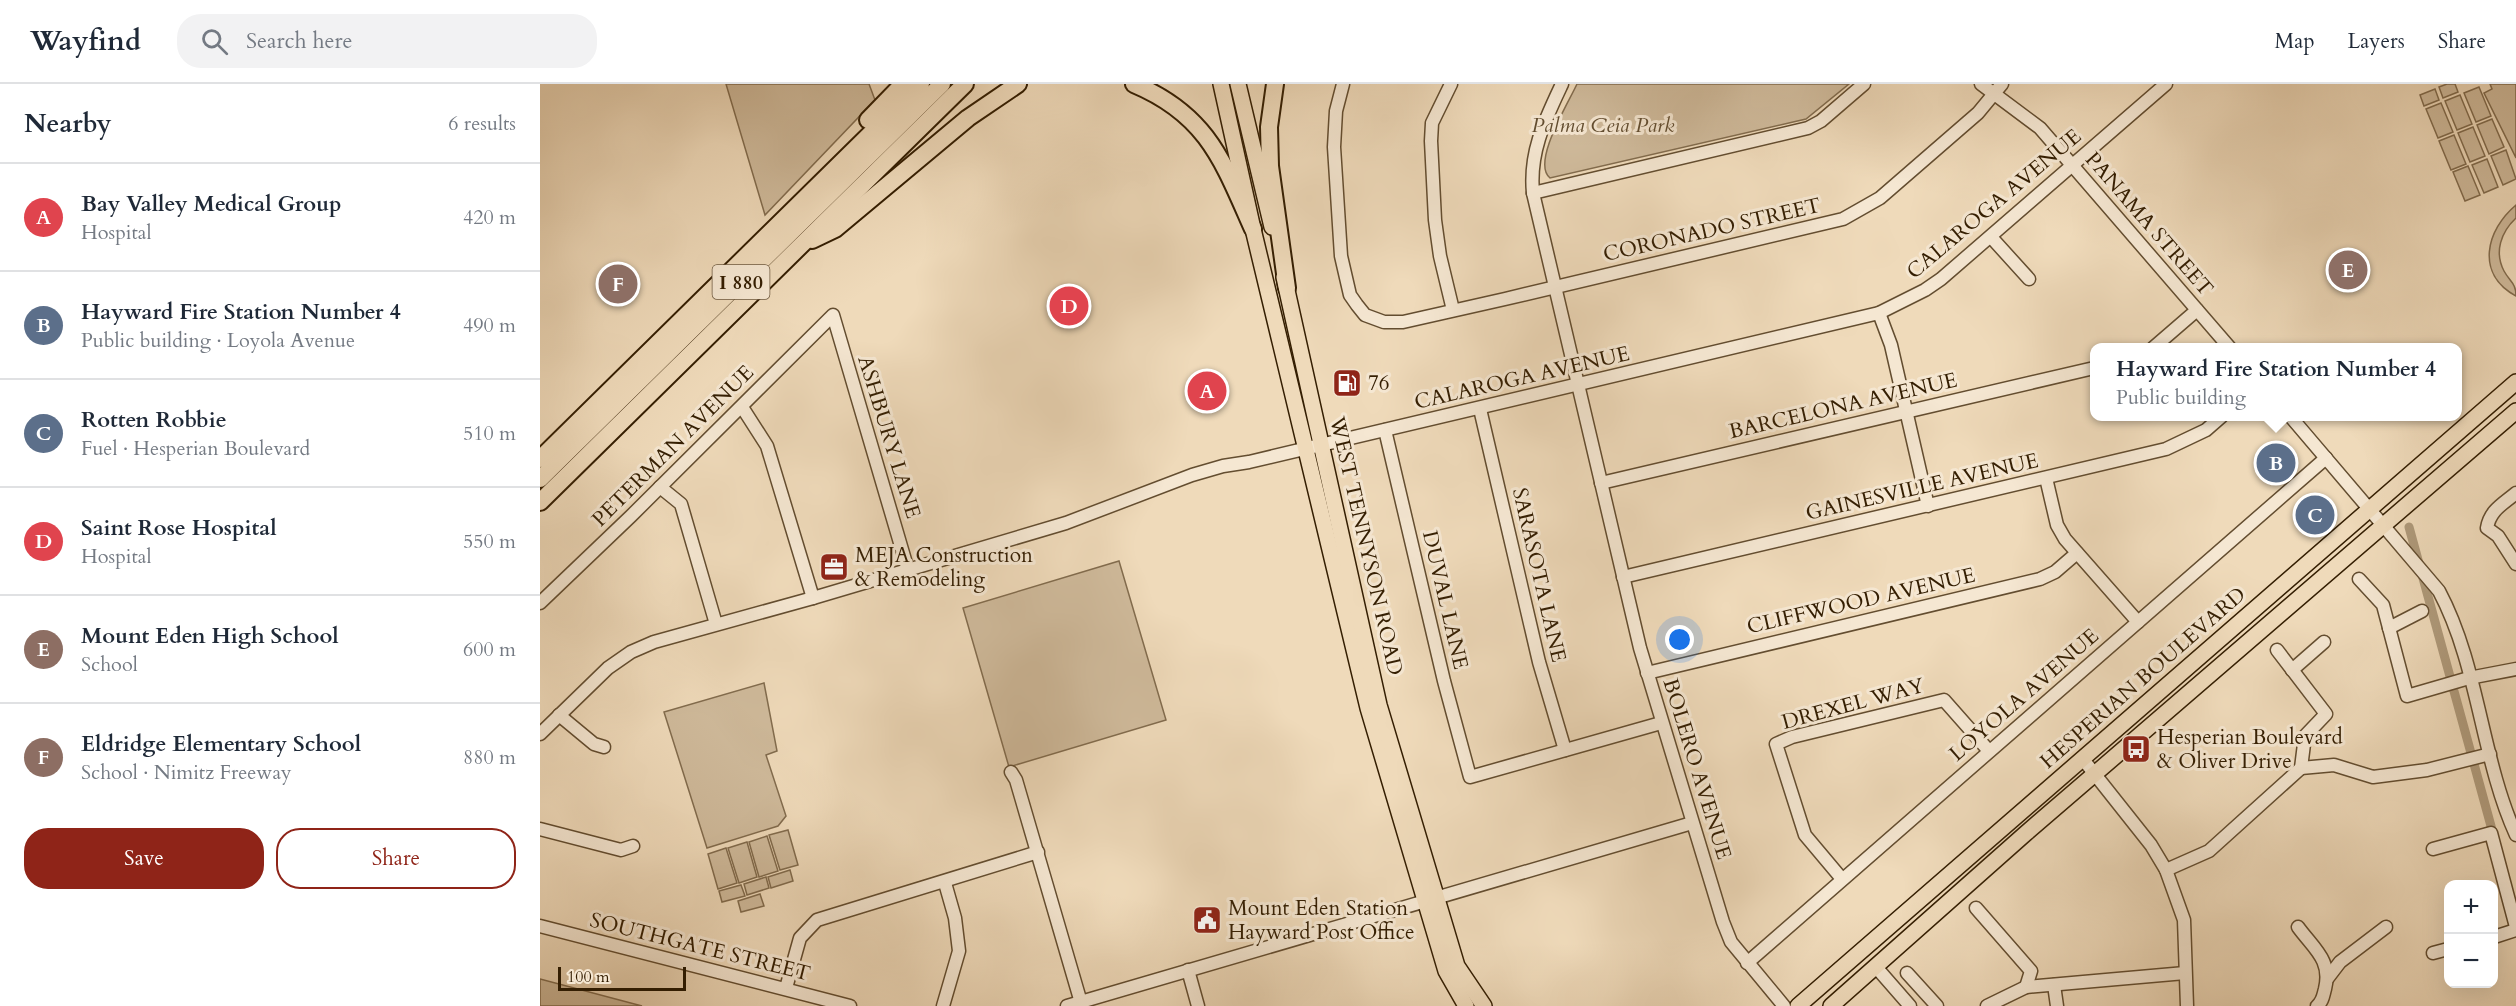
<!DOCTYPE html>
<meta charset="utf-8">
<style>
:root{--surface:#fff;--page:#f2f2f3;--text:#1f2937;--muted:#747a83;--line:#e0e1e3;--accent:#8f2418}
body{margin:0;font-family:Cardo,serif;background:var(--page);color:var(--text)}
.controls{position:absolute;right:18px;bottom:18px;display:grid;overflow:hidden;border-radius:12px;box-shadow:0 6px 24px #0002}
.controls button{width:54px;height:54px;display:grid;place-items:center;padding:0;border:0;border-bottom:2px solid var(--line);background:var(--surface);color:var(--text);font:30px sans-serif}
.scale{position:absolute;left:18px;bottom:15px;width:128px;box-sizing:border-box;padding-left:6px;border:3px solid #341e02;border-top:0;font-size:16px;line-height:21px;white-space:nowrap;color:#341e02;-webkit-text-stroke:4px #f5e7d2;paint-order:stroke}
.you{position:absolute;left:1140px;top:556px;width:21px;height:21px;margin:-15px;border:4px solid #fff;border-radius:50%;background:#1a73e8;box-shadow:0 0 0 9px #1a73e833}
.badge{display:grid;place-items:center;width:39px;height:39px;border-radius:50%;background:var(--accent);color:#fff;font-size:20px;font-weight:700}
.pin{position:absolute;translate:-50% -50%;border:3px solid #fff;box-shadow:0 2px 6px #0006}
.popup{position:absolute;left:1550px;top:259px;width:372px;height:78px;box-sizing:border-box;display:grid;place-content:center;border-radius:12px;background:var(--surface);filter:drop-shadow(0 2px 4px #0005);font-size:20px;white-space:nowrap;color:var(--muted)}
.popup b{font-size:22px;color:var(--text)}
.popup::after{content:'';position:absolute;left:50%;top:100%;margin-left:-12px;border:12px solid transparent;border-top-color:var(--surface)}
.list{margin:0;padding:0;list-style:none}
h2{display:flex;justify-content:space-between;align-items:center;height:78px;margin:0;padding:0 24px;font-size:26px}
h2 small{font-size:20px;font-weight:400;color:var(--muted)}
.list li{display:grid;grid-template-columns:39px 1fr auto;gap:18px;align-items:center;box-sizing:border-box;height:108px;padding:0 24px;border-top:2px solid var(--line)}
.list b{display:block;font-size:22px;white-space:nowrap}
.list p{margin:0;font-size:20px;white-space:nowrap;color:var(--muted)}
.list em{font-size:20px;font-style:normal;color:var(--muted)}
.actions{display:flex;gap:12px;padding:18px 24px}
.actions a{flex:1;padding:14px 0;border:2px solid var(--accent);border-radius:24px;text-align:center;font-size:21px;color:var(--accent)}
.actions .main{background:var(--accent);color:#fff}
.icon{flex:none;width:33px;height:33px;fill:none;stroke:currentColor;stroke-width:2;stroke-linecap:round;stroke-linejoin:round}
.map{position:relative;flex:none;width:1976px;height:922px;overflow:hidden}
header{display:flex;align-items:center;gap:36px;box-sizing:border-box;height:84px;padding:0 30px;background:var(--surface);border-bottom:2px solid var(--line)}
header strong{font-size:28px}
nav{display:flex;gap:33px;margin-inline-start:auto;font-size:21px}
.search{width:420px;height:54px;background:var(--page);display:flex;align-items:center;gap:15px;box-sizing:border-box;padding:0 21px;border-radius:24px;color:var(--muted);font-size:22px}
main{display:flex}
aside{flex:1;background:var(--surface)}
.map>svg:first-child{display:block}
.green{fill:#cfba9b;stroke:#826c4e;stroke-width:1.5}
.lines{fill:none;stroke-linecap:round;stroke-linejoin:round}
.canal{stroke:#af9a7b;stroke-width:9}
.minor-casing{stroke:#634d30;stroke-width:15}
.major-casing{stroke:#341e02;stroke-width:18}
.highway-casing{stroke:#341e02;stroke-width:20}
.minor{stroke:#f5e7d2;stroke-width:12}
.major{stroke:#efdaba;stroke-width:15}
.highway{stroke:#efdaba;stroke-width:16}
.labels{text-anchor:middle;dominant-baseline:central;stroke-width:6;stroke-linejoin:round;paint-order:stroke}
.shield{fill:#f5e7d2;stroke:#6e5a40;stroke-width:1.5}
.shield-label{font-size:20px;font-weight:bold;fill:#341e02}
.park-label{font-size:21px;font-style:italic;fill:#624d30;stroke:#f5e7d2}
.street-label{font-size:21px;fill:#341e02;stroke:#f5e7d2}
.poi-label{font-size:21px;fill:#341e02;stroke:#f5e7d2;text-anchor:start}
</style>
<header>
<strong>Wayfind</strong>
<div class="search"><svg class="icon" aria-label="search" viewBox="0 0 24 24"><circle cx="10" cy="10" r="6"/><path d="M15 15l6 6"/></svg>Search here</div>
<nav><a>Map</a><a>Layers</a><a>Share</a></nav>
</header>
<main>
<aside>
<h2>Nearby<small>6 results</small></h2>
<ul class="list">
<li><span class="badge" style="background:#e0444e">A</span><div><b>Bay Valley Medical Group</b><p>Hospital</p></div><em>420 m</em></li>
<li><span class="badge" style="background:#5c6f8a">B</span><div><b>Hayward Fire Station Number 4</b><p>Public building · Loyola Avenue</p></div><em>490 m</em></li>
<li><span class="badge" style="background:#5c6f8a">C</span><div><b>Rotten Robbie</b><p>Fuel · Hesperian Boulevard</p></div><em>510 m</em></li>
<li><span class="badge" style="background:#e0444e">D</span><div><b>Saint Rose Hospital</b><p>Hospital</p></div><em>550 m</em></li>
<li><span class="badge" style="background:#8d6e63">E</span><div><b>Mount Eden High School</b><p>School</p></div><em>600 m</em></li>
<li><span class="badge" style="background:#8d6e63">F</span><div><b>Eldridge Elementary School</b><p>School · Nimitz Freeway</p></div><em>880 m</em></li>
</ul>
<div class="actions"><a class="main">Save</a><a>Share</a></div>
</aside>
<div class="map">
<svg width="1976" height="922" viewBox="0 0 1976 922">
<rect width="100%" height="100%" fill="#efdaba"/>
<filter id="stains"><feTurbulence type="fractalNoise" baseFrequency=".00333" numOctaves="4"/><feColorMatrix values="0 0 0 0 .2 0 0 0 0 .09 0 0 0 0 .02 0 0 0 .5 -.17"/></filter>
<radialGradient id="worn" r=".72"><stop offset=".6" stop-color="#630" stop-opacity="0"/><stop offset="1" stop-color="#630" stop-opacity=".3"/></radialGradient>
<g class="green">
<polygon points="186,0 329,0 335,16 225,131"/>
<path d="M1037 0H1309L1266 35 1010 94C991 79 1029 18 1037 0Z"/>
<polygon points="1907,0 1915,0 1918,8 1903,14 1899,3"/>
<polygon points="1950,0 1976,0 1976,74 1944,9 1952,5"/>
<polygon points="1939,3 1951,32 1936,38 1924,9"/>
<polygon points="1895,5 1899,16 1884,22 1880,11"/>
<polygon points="1920,11 1932,40 1917,46 1905,17"/>
<polygon points="1901,19 1913,48 1898,54 1886,25"/>
<polygon points="1952,35 1964,63 1949,70 1937,41"/>
<polygon points="1933,43 1945,72 1930,78 1918,49"/>
<polygon points="1914,51 1926,80 1911,86 1899,57"/>
<polygon points="1966,66 1976,95 1963,101 1951,72"/>
<polygon points="1947,75 1958,103 1944,109 1932,81"/>
<polygon points="1928,82 1940,111 1925,117 1913,88"/>
<path d="M1976 121V134C1961 148 1954 168 1964 187 1970 198 1976 199 1976 212 1935 190 1946 146 1976 121Z"/>
<polygon points="579,477 626,636 469,683 423,524"/>
<polygon points="224,599 237,667 226,671 246,732 238,742 167,764 124,628"/>
<polygon points="248,746 258,781 240,786 229,751"/>
<polygon points="227,752 238,787 219,793 209,758"/>
<polygon points="207,758 217,793 199,799 188,764"/>
<polygon points="186,764 197,799 178,805 168,770"/>
<polygon points="250,786 253,797 231,804 228,793"/>
<polygon points="226,793 229,804 207,811 204,800"/>
<polygon points="201,801 205,812 182,818 179,807"/>
<polygon points="220,810 224,822 201,828 198,817"/>
<polygon points="0,895 102,922 0,922"/>
</g>
<g class="lines">
<polyline class="canal" points="1869,443 1954,753"/>
<g class="minor-casing">
<g id="minor">
<polyline points="803,0 796,27 794,63 801,172 810,211 817,221 825,231 844,238 863,238 965,215 1303,135 1340,114 1438,29 1462,0"/>
<polyline points="911,0 892,39 891,57 895,136 900,172 913,226"/>
<path d="M1022 0C1005 36 989 68 993 109L1100 564 1183 838 1191 858 1244 922"/>
<polyline points="1441,0 1500,44 1690,264"/>
<polyline points="993,109 1268,44 1281,37 1324,0"/>
<polyline points="1451,153 1489,195"/>
<polyline points="1339,229 1351,261 1388,422"/>
<polyline points="1613,264 1657,226"/>
<polyline points="202,323 227,362 273,514"/>
<polyline points="940,325 999,578 1025,666"/>
<path d="M1750 332 1899 507C1939 582 1941 674 1976 751"/>
<polyline points="845,346 904,597 930,693 1121,639"/>
<polyline points="1506,394 1517,441 1525,455 1598,538"/>
<polyline points="1061,399 1554,284"/>
<polyline points="120,403 141,420 176,540"/>
<path d="M1976 409C1963 420 1950 426 1947 444L1958 452 1976 480"/>
<polyline points="1083,493 1626,365 1666,346 1682,332"/>
<polyline points="1819,495 1843,521 1867,612 1929,594 1976,585"/>
<polyline points="0,519 91,432 293,231 368,486"/>
<polyline points="1849,544 1882,527"/>
<polyline points="1737,566 1786,630 1765,652 1761,684"/>
<polyline points="1752,586 1784,558"/>
<polyline points="1107,589 1500,495 1515,488 1537,469"/>
<polyline points="19,631 54,660 64,663"/>
<polyline points="0,650 68,584 91,568 114,558 273,514 526,439 652,391 683,382 709,378 1339,229 1385,206 1401,195 1626,0"/>
<polyline points="1542,674 1611,761 1626,786 1644,836 1647,922"/>
<polyline points="1761,684 1794,681 1833,693 1887,686 1950,670"/>
<polyline points="471,688 476,696 542,922"/>
<polyline points="0,745 81,766 93,762"/>
<polyline points="1893,765 1951,749 1976,843"/>
<polyline points="1626,786 1669,767 1761,684"/>
<polyline points="1302,795 1265,751 1236,660 1252,653 1404,616 1449,667"/>
<polyline points="1436,824 1491,887 1486,903"/>
<polyline points="0,842 310,922"/>
<path d="M1758 843C1774 865 1792 876 1785 905 1783 912 1783 917 1777 922"/>
<polyline points="1954,853 1976,846"/>
<polyline points="1893,869 1908,865"/>
<polyline points="1207,879 1786,374"/>
<polyline points="1336,883 1370,922"/>
<polyline points="648,886 658,922"/>
<polyline points="1367,889 1397,922"/>
<polyline points="1787,895 1800,878 1846,843"/>
<polyline points="1514,901 1517,922"/>
<polyline points="246,904 260,854 277,836 498,768"/>
<polyline points="403,922 419,867 415,834 405,799"/>
<polyline points="527,922 1152,739"/>
<polyline points="1447,922 1486,903 1645,889"/>
</g>
</g>
<g class="major-casing">
<g id="major">
<polyline points="681,0 713,145 828,624 906,887 926,922"/>
<polyline points="698,0 732,143"/>
<polyline points="744,193 839,621 917,882 944,922"/>
<polyline points="1258,922 1976,298"/>
<polyline points="1291,922 1485,750 1976,327"/>
</g>
</g>
<g class="highway-casing">
<g id="highway">
<path d="M594 0C668 31 683 78 713 145"/>
<polyline points="735,0 729,43 730,82 747,204"/>
<polyline points="328,36 363,0"/>
<polyline points="272,156 295,145 428,34 478,0"/>
<polyline points="0,375 381,0"/>
<polyline points="0,395 402,0"/>
<polyline points="0,418 425,0"/>
</g>
</g>
<use href="#minor" class="minor"/>
<use href="#major" class="major"/>
<use href="#highway" class="highway"/>
</g>
<defs>
<g id="fuel-square" transform="scale(1.5)"><rect x="-9" y="-9" width="18" height="18" rx="4" fill="#8f2418" stroke="#f5e7d2"/><path d="M-5.5-6h7V0h2V4h1.3V-2.5L3-4.5l.8-.8L6-3V5H2.5V1h-1V6h-7ZM-4.2-4.7v3.2H.2V-4.7Z" fill="#fff"/></g>
<g id="office-square" transform="scale(1.5)"><rect x="-9" y="-9" width="18" height="18" rx="4" fill="#8f2418" stroke="#f5e7d2"/><path d="M-6-3h4V-5.5h4V-3h4V5H-6ZM-1-4.5V-3h2v-1.5ZM-6 0V1H6V0Z" fill="#fff"/></g>
<g id="bus-square" transform="scale(1.5)"><rect x="-9" y="-9" width="18" height="18" rx="4" fill="#8f2418" stroke="#f5e7d2"/><path d="M-5-6H5V4H4V6H2V4H-2V6H-4V4H-5ZM-3.5-4V0h7V-4ZM-3.5 1.2v1.5H-2V1.2ZM2 1.2v1.5H3.5V1.2Z" fill="#fff"/></g>
<g id="civic-square" transform="scale(1.5)"><rect x="-9" y="-9" width="18" height="18" rx="4" fill="#8f2418" stroke="#f5e7d2"/><path d="M-.6-6.5H3V-4.5H.6V-3L4-1V1h2V6H-6V1h2V-1L-.6-3ZM-1.2 2.5V6h2.4V2.5Z" fill="#fff"/></g>
</defs>
<g fill-rule="evenodd">
<use href="#fuel-square" x="807" y="299"/>
<use href="#office-square" x="294" y="483"/>
<use href="#bus-square" x="1596" y="665"/>
<use href="#civic-square" x="667" y="836"/>
</g>
<g class="labels">
<rect class="shield" x="172.5" y="181" width="57" height="34" rx="4.5"/>
<g class="shield-label">
<text x="201" y="198">I 880</text>
</g>
<g class="park-label">
<text x="1063" y="41">Palma Ceia Park</text>
</g>
<g class="street-label">
<text transform="translate(1454 120) rotate(-40)">CALAROGA AVENUE</text>
<text transform="translate(1609 140) rotate(49)">PANAMA STREET</text>
<text transform="translate(1172 146) rotate(-13)">CORONADO STREET</text>
<text transform="translate(982 294) rotate(-13)">CALAROGA AVENUE</text>
<text transform="translate(1303 322) rotate(-13)">BARCELONA AVENUE</text>
<text transform="translate(349 353) rotate(73)">ASHBURY LANE</text>
<text transform="translate(133 362) rotate(-45)">PETERMAN AVENUE</text>
<text transform="translate(1382 403) rotate(-13)">GAINESVILLE AVENUE</text>
<text transform="translate(826 462) rotate(77)">WEST TENNYSON ROAD</text>
<text transform="translate(999 491) rotate(77)">SARASOTA LANE</text>
<text transform="translate(905 516) rotate(77)">DUVAL LANE</text>
<text transform="translate(1321 517) rotate(-13)">CLIFFWOOD AVENUE</text>
<text transform="translate(1603 594) rotate(-41)">HESPERIAN BOULEVARD</text>
<text transform="translate(1484 611) rotate(-41)">LOYOLA AVENUE</text>
<text transform="translate(1313 620) rotate(-15)">DREXEL WAY</text>
<text transform="translate(1157 685) rotate(73)">BOLERO AVENUE</text>
<text transform="translate(160 863) rotate(14)">SOUTHGATE STREET</text>
</g>
<g class="poi-label">
<text x="828" y="299">76</text>
<text x="315" y="471">MEJA Construction<tspan x="315" dy="24">&amp; Remodeling</tspan></text>
<text x="1617" y="653">Hesperian Boulevard<tspan x="1617" dy="24">&amp; Oliver Drive</tspan></text>
<text x="688" y="824">Mount Eden Station<tspan x="688" dy="24">Hayward Post Office</tspan></text>
</g>
</g>
<rect width="100%" height="100%" filter="url(#stains)"/>
<rect width="100%" height="100%" fill="url(#worn)"/>
</svg>
<div class="controls">
<button>+</button>
<button>−</button>
</div>
<div class="scale">100 m</div>
<div class="you"></div>
<div class="pin badge" style="left:667px;top:307px;background:#e0444e">A</div>
<div class="pin badge" style="left:1736px;top:379px;background:#5c6f8a">B</div>
<div class="popup"><b>Hayward Fire Station Number 4</b>Public building</div>
<div class="pin badge" style="left:1775px;top:431px;background:#5c6f8a">C</div>
<div class="pin badge" style="left:529px;top:222px;background:#e0444e">D</div>
<div class="pin badge" style="left:1808px;top:186px;background:#8d6e63">E</div>
<div class="pin badge" style="left:78px;top:200px;background:#8d6e63">F</div>
</div>
</main>
